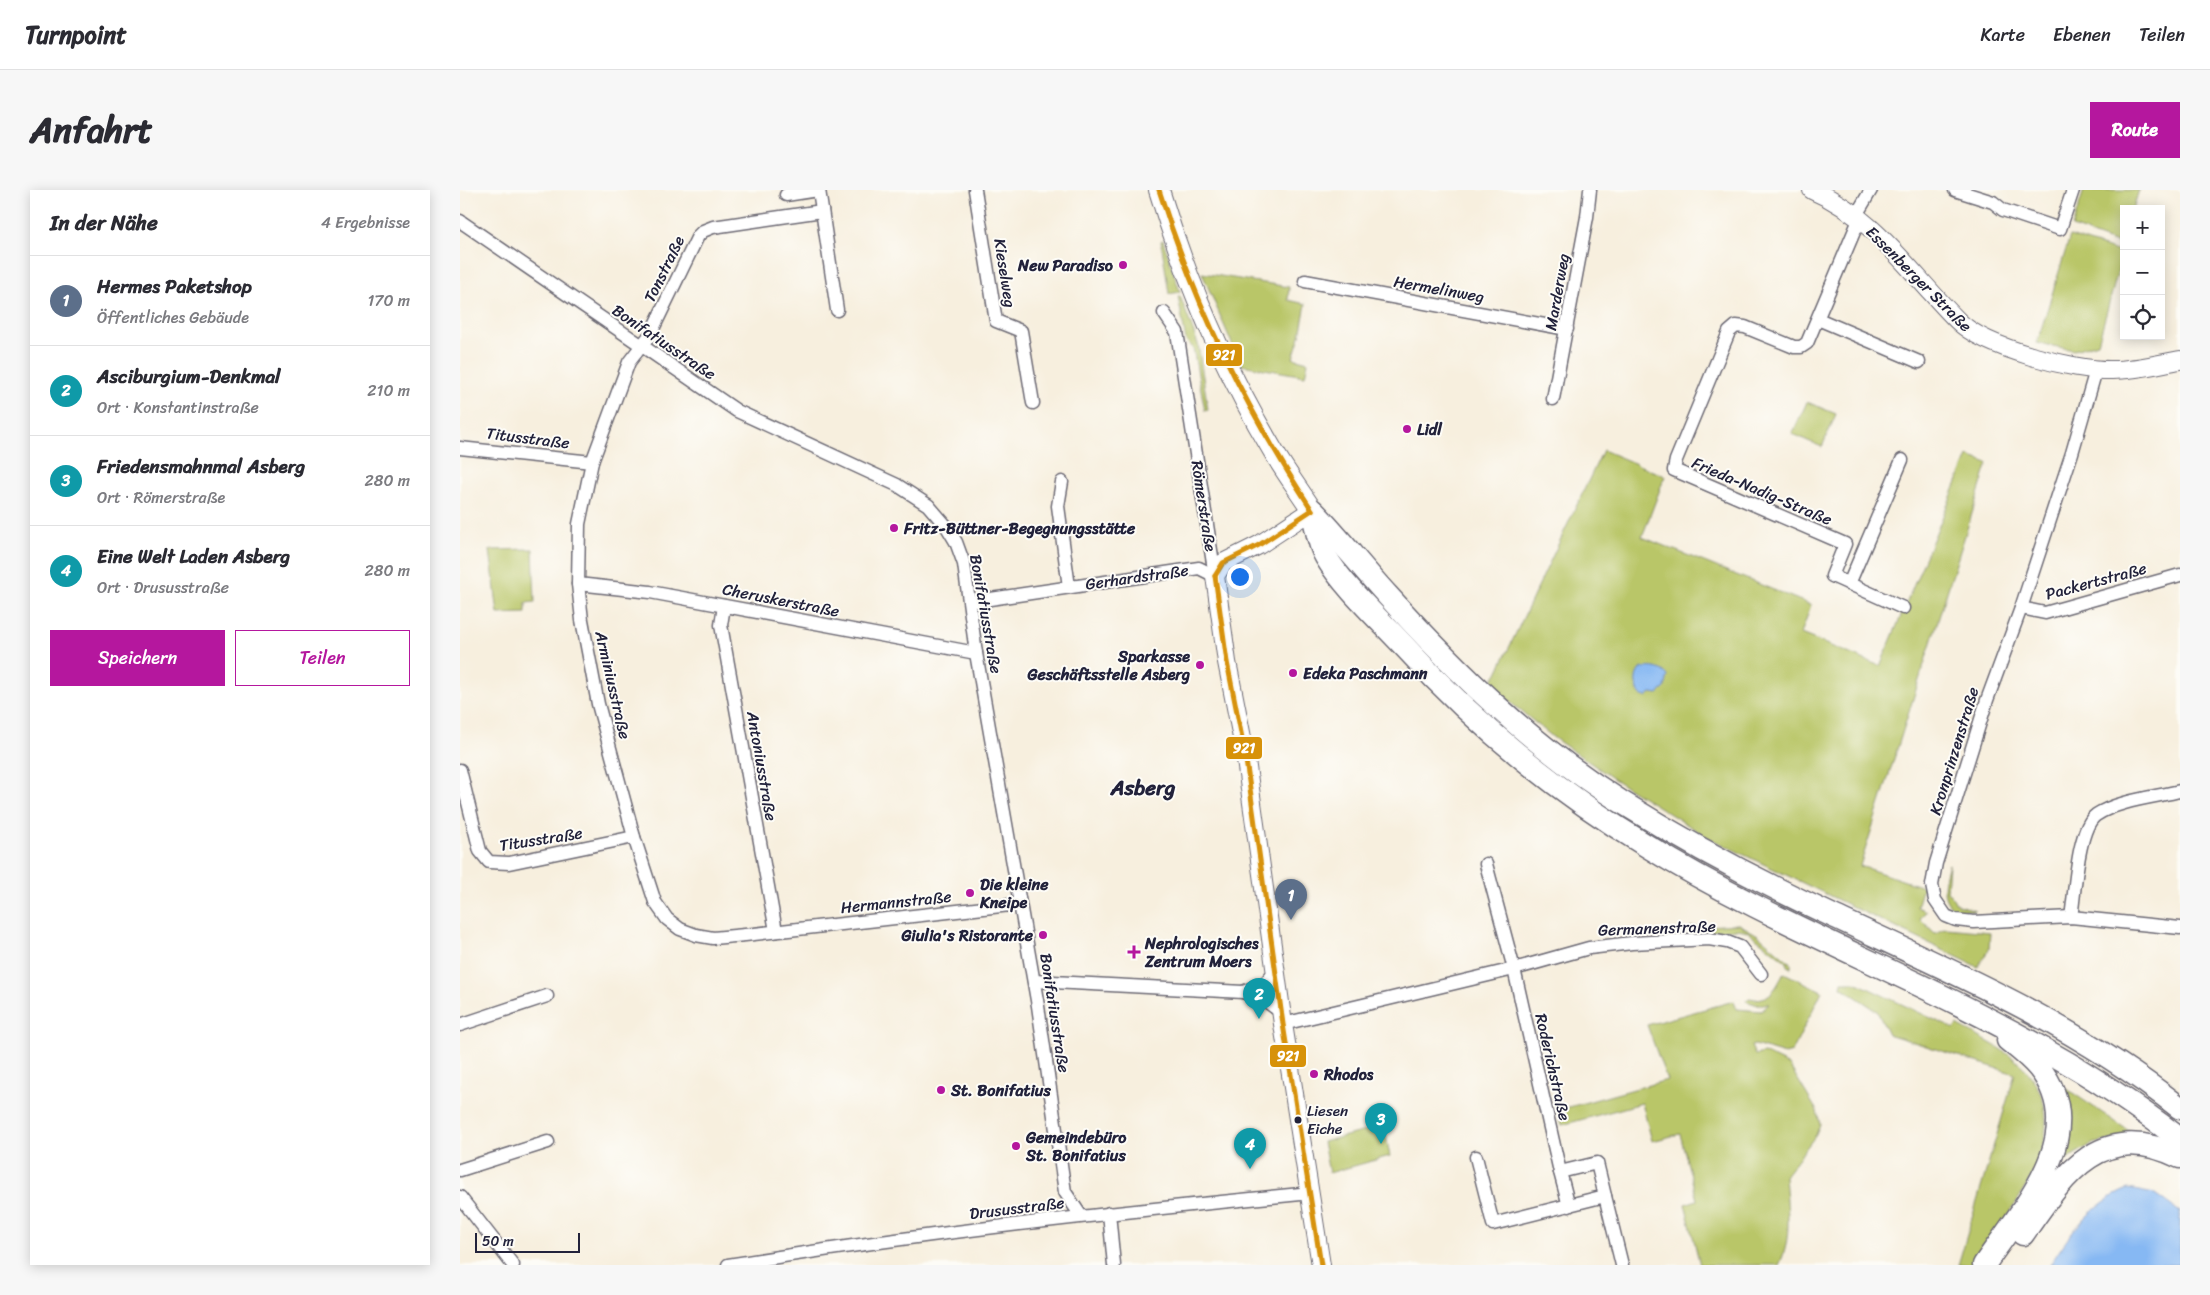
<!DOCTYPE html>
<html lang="de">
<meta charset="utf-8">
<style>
:root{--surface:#fff;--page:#f7f7f7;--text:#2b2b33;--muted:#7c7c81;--line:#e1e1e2;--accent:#b5179e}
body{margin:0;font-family:Sriracha,sans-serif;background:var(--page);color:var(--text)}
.controls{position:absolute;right:15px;top:15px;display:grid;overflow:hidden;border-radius:0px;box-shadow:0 2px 12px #0003}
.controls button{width:45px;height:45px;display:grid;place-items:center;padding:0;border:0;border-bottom:1px solid var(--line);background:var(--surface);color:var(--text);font:25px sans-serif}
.scale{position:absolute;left:15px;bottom:12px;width:105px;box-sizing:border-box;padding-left:5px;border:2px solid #22223b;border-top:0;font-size:14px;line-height:18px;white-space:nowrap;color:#22223b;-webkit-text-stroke:4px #fdfcf7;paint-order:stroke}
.you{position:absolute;left:779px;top:386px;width:18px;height:18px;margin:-12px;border:4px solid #fff;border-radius:50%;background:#1a73e8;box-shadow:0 0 0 8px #1a73e833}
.badge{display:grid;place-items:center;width:32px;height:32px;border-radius:50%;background:var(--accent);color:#fff;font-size:16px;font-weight:700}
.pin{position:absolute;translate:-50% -41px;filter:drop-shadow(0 1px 2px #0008)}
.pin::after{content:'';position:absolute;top:26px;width:18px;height:15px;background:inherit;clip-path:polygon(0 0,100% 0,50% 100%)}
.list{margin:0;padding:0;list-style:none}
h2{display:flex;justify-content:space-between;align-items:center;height:65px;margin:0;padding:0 20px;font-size:21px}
h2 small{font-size:16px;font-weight:400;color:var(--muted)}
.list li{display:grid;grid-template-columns:32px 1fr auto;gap:15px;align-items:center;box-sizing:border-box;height:90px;padding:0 20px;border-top:1px solid var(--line)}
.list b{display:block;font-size:19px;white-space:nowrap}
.list p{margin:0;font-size:16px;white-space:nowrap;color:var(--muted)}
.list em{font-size:16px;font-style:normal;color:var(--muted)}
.actions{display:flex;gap:10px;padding:15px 20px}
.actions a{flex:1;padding:11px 0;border:1px solid var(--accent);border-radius:0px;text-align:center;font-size:18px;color:var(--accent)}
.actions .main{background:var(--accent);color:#fff}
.icon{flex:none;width:28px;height:28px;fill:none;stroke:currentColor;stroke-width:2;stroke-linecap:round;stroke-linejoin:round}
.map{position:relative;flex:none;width:1720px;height:1075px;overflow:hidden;border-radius:0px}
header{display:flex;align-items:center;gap:30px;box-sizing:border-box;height:70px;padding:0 25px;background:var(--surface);border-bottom:1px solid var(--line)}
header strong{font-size:24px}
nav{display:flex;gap:28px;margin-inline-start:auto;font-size:18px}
.intro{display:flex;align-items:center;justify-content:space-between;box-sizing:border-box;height:120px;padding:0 30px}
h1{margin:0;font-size:35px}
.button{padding:12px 22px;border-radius:0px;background:var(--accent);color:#fff;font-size:18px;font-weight:700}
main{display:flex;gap:30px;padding:0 30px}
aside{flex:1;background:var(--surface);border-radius:0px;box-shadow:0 2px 12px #0003}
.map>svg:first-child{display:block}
.green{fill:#b9c668;stroke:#6e7452}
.water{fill:#86b8f3;stroke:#546d97}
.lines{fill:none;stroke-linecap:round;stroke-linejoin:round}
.street-casing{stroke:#6d6a74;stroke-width:15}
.secondary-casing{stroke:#6d6a74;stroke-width:20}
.primary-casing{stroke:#6d6a74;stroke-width:22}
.highway-casing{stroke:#6d6a74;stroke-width:25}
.street{stroke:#fff;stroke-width:12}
.secondary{stroke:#fff;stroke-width:18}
.primary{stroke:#fff;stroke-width:20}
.highway{stroke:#fff;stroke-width:22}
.bus-1-casing{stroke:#fdfcf7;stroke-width:9}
.bus-1{stroke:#d79209;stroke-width:5}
.poi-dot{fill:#b5179e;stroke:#fdfcf7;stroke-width:2}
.bus-dot{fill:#22223b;stroke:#fdfcf7;stroke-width:2}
.labels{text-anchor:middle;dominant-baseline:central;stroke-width:4;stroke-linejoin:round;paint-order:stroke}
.bus-label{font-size:15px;fill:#22223b;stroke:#fdfcf7;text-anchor:start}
.poi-label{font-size:16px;font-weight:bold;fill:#22223b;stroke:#fdfcf7;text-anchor:start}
.street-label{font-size:16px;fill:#22223b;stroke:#fdfcf7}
.district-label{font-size:21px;font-weight:bold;fill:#22223b;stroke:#fdfcf7}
.line-badge{stroke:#fdfcf7;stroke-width:2}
.badge-label{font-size:14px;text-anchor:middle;font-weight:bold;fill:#fff}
</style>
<header>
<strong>Turnpoint</strong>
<nav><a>Karte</a><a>Ebenen</a><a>Teilen</a></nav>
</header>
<div class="intro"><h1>Anfahrt</h1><a class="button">Route</a></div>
<main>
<aside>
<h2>In der Nähe<small>4 Ergebnisse</small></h2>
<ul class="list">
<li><span class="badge" style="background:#5c6f8a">1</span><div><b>Hermes Paketshop</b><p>Öffentliches Gebäude</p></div><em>170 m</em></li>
<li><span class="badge" style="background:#0f9aa8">2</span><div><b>Asciburgium-Denkmal</b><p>Ort · Konstantinstraße</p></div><em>210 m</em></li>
<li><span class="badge" style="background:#0f9aa8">3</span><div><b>Friedensmahnmal Asberg</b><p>Ort · Römerstraße</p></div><em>280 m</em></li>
<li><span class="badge" style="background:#0f9aa8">4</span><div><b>Eine Welt Laden Asberg</b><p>Ort · Drususstraße</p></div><em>280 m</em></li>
</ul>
<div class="actions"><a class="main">Speichern</a><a>Teilen</a></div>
</aside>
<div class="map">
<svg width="1720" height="1075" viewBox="0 0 1720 1075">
<rect width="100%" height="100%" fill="#fdfcf7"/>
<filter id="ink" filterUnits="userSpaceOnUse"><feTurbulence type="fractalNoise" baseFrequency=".02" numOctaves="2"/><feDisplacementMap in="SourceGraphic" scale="10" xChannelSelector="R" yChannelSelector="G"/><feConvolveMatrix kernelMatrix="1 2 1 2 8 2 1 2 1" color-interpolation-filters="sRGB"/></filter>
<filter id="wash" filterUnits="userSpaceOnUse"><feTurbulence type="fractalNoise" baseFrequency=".0096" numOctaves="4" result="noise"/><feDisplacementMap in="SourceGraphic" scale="20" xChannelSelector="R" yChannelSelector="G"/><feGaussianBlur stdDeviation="1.12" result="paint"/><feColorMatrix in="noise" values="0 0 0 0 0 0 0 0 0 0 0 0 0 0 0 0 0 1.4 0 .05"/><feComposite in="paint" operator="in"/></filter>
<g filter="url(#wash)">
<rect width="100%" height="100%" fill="#f7efde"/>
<g class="green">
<polygon points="1624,0 1679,0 1673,19 1664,19 1662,55 1612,37"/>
<polygon points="1610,46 1663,63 1638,153 1614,160 1577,153"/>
<polygon points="703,50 720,102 709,104 701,51"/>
<polygon points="742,83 829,97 828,110 846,114 840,146 833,168 848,172 845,186 781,175"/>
<polygon points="718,106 720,106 738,154 748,220 745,221 733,158 726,151"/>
<polygon points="1347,212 1376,224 1362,257 1332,244"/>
<polygon points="1143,260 1205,286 1182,347 1351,415 1341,444 1420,476 1508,266 1528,273 1400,676 1463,697 1457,717 1466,721 1460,729 1475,743 1486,738 1530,742 1529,759 1518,777 1247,647 1154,589 1094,548 1029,495 1037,483"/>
<polygon points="73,359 75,412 66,413 66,423 38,424 30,360"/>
<path d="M1489 674 1487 701 1498 715 1515 720 1498 721C1478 712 1484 691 1489 674Z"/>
<path d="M1279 734 1298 745 1331 773V778L1327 776V772L1287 741C1272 735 1240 748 1230 737Z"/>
<path d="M1324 783 1362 801 1332 862 1325 864 1295 855 1291 856 1295 865 1304 863 1329 875 1357 921 1360 934 1356 945 1325 986C1327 1016 1333 1048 1319 1075H1240L1225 1014 1237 1010 1220 944 1192 951 1182 913 1102 935 1098 920 1207 890 1187 835 1274 811 1277 819 1301 821 1309 814 1298 815 1286 811 1289 808C1310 812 1315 799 1324 783Z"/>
<path d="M1382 792H1395L1494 839 1497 835C1519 847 1551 862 1567 881 1620 945 1549 1021 1513 1075H1498L1555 884 1428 844 1417 821 1381 797Z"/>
<polygon points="1598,893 1675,945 1632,954 1603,971 1606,958"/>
<polygon points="924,936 930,966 869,983 863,952"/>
</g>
<g class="water">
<path d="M1181 478C1192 477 1201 477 1208 486L1205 498 1198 504 1191 503 1186 507 1182 506C1175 498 1173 486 1181 478Z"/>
<path d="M1668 999 1695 1004 1720 1022V1075H1590C1611 1042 1631 1014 1668 999Z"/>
</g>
</g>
<g filter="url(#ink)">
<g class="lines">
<g class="street-casing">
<g id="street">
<polyline points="359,0 377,120"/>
<polyline points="515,0 536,131 561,141 573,213"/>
<polyline points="1495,0 1533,12 1543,20 1600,39 1613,0"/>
<polyline points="326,5 358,0"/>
<polyline points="362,21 253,37 243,41 238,46 190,145 169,172 132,272 119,334 118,394 122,430 138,514 174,647 195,712 207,729 220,739 236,745 253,748 285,745 559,714"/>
<polyline points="1395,27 1411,0"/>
<polyline points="1399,30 1347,153 1341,157 1334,157 1285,137 1276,136 1269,142 1216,270 1214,280 1385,354 1372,386 1443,418"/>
<polyline points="0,31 277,221 437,295 468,315 487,337 496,352 504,374 516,463 578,816 605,1002 621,1026"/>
<polyline points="845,91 1107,139"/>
<polyline points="704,123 717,142 755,386"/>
<polyline points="1358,129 1459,172"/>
<polyline points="1636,180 1612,263 1561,418 1527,510 1476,673 1472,695 1475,710 1486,726 1496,730 1514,732 1611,727 1720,738"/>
<polyline points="1093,209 1127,27 1130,0"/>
<polyline points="0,258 132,272"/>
<polyline points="602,292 598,316 609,397"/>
<polyline points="118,394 190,402 516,463"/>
<polyline points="1389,394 1442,270"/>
<polyline points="510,412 739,378 755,386"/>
<polyline points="264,416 261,435 316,741"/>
<polyline points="1561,418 1585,423 1720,385"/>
<polyline points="0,580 20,661 29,672 49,673 174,647"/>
<polyline points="1026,674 1054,779 1100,982"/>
<path d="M1611 727C1615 704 1617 639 1636 625 1656 611 1695 607 1720 601"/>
<polyline points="574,791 783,802 806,811 822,823"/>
<polyline points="783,802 805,793 816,780"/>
<polyline points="823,834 1054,779 1129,758 1172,753 1249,749 1267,752 1280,757 1301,784"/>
<polyline points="0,835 87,806"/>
<polyline points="1016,967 1033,1034 1145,1006 1137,973 1100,982 1109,1016"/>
<polyline points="0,980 88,952"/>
<polyline points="1145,1006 1162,1075"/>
<polyline points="0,1007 53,1075"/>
<polyline points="649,1023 654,1075"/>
<path d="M268 1075C462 1043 656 1022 851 1003"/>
</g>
</g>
<g class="secondary-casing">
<g id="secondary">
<path d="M1352 0C1414 26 1452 85 1498 131 1525 158 1615 181 1652 180 1675 180 1698 174 1720 170"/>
<polyline points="852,320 799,355 763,373 755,386 767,472 785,563 823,834 861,1075"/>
</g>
</g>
<g class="primary-casing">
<path id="primary" d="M699 0C726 90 764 178 812 259 824 280 839 300 852 320"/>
</g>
<g class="highway-casing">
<g id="highway">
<path d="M852 320C856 334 858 354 866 367 883 396 922 432 946 458 1015 534 1098 602 1187 656 1316 736 1461 788 1592 864 1637 889 1679 918 1720 949"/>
<path d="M854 322C880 349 903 379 928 406 997 482 1072 556 1160 611 1227 653 1298 691 1371 725 1493 782 1613 833 1720 918"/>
<path d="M1563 1044C1604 985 1640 928 1720 967"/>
<path d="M1524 1075C1560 1021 1633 944 1579 878 1570 867 1558 858 1548 850"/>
</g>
</g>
<use href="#street" class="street"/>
<use href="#secondary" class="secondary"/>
<use href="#primary" class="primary"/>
<use href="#highway" class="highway"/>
<g class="bus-1-casing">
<g id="bus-1">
<path d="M699 0C736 117 785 218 852 320"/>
<polyline points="755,386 767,472 785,563 823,834 861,1075"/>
<polyline points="755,386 763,373 799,355 852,320"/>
</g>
</g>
<use href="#bus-1" class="bus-1"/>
</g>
</g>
<g class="poi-dot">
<circle cx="663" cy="75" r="5"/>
<circle cx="947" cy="239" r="5"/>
<circle cx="434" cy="338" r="5"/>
<circle cx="740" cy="475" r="5"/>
<circle cx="833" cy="483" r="5"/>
<circle cx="510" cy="703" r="5"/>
<circle cx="583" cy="745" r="5"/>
<path d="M671.5 754.5h5v5h5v5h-5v5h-5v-5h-5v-5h5z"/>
<circle cx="854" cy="884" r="5"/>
<circle cx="481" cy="900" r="5"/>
<circle cx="556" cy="956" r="5"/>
</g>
<circle class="bus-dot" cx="838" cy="930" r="4.5"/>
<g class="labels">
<g class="bus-label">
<text x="847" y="921">Liesen<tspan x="847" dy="18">Eiche</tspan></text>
</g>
<g class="poi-label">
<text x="653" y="75" text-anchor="end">New Paradiso</text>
<text x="957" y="239">Lidl</text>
<text x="444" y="338">Fritz-Büttner-Begegnungsstätte</text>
<text x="730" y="466" text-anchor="end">Sparkasse<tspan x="730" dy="18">Geschäftsstelle Asberg</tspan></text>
<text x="843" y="483">Edeka Paschmann</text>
<text x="520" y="694">Die kleine<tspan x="520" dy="18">Kneipe</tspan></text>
<text x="573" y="745" text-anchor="end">Giulia's Ristorante</text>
<text x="685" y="753">Nephrologisches<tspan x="685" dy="18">Zentrum Moers</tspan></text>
<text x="864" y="884">Rhodos</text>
<text x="491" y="900">St. Bonifatius</text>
<text x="566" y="947">Gemeindebüro<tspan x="566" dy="18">St. Bonifatius</tspan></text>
</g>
<g class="street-label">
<text transform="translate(204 79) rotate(-64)">Tonstraße</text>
<text transform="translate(545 83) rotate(81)">Kieselweg</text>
<text transform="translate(1459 89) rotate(45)">Essenberger Straße</text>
<text transform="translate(979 99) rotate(10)">Hermelinweg</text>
<text transform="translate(1097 102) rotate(-80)">Marderweg</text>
<text transform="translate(204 152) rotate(34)">Bonifatiusstraße</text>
<text transform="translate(68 248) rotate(7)">Titusstraße</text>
<text transform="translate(1302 301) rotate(23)">Frieda-Nadig-Straße</text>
<text transform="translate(744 316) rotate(81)">Römerstraße</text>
<text transform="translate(677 387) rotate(-8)">Gerhardstraße</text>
<text transform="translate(1636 391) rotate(-15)">Packertstraße</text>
<text transform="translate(321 410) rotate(11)">Cheruskerstraße</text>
<text transform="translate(526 424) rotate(80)">Bonifatiusstraße</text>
<text transform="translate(153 495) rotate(77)">Arminiusstraße</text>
<text transform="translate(1494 561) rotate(-73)">Kronprinzenstraße</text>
<text transform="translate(302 576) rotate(80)">Antoniusstraße</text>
<text transform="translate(81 649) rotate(-9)">Titusstraße</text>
<text transform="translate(436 712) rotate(-6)">Hermannstraße</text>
<text transform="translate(1197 738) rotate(-2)">Germanenstraße</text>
<text transform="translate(595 823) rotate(81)">Bonifatiusstraße</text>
<text transform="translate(1093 877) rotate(77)">Roderichstraße</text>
<text transform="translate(557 1018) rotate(-7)">Drususstraße</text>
</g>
<g class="district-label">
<text x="683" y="598">Asberg</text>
</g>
</g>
<g class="line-badge">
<rect x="745" y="153" width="38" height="24" rx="5" fill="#d79209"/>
<rect x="765" y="546" width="38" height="24" rx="5" fill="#d79209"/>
<rect x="809" y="854" width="38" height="24" rx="5" fill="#d79209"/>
</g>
<g class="badge-label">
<text x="764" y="170">921</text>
<text x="784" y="563">921</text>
<text x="828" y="871">921</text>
</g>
</svg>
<div class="controls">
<button>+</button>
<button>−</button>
<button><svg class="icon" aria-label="locate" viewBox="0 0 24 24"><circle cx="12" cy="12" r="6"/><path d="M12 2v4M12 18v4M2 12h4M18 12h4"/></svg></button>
</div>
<div class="scale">50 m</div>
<div class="you"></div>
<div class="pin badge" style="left:831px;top:730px;background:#5c6f8a">1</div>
<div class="pin badge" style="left:799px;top:829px;background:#0f9aa8">2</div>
<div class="pin badge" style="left:921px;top:954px;background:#0f9aa8">3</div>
<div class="pin badge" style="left:790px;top:979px;background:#0f9aa8">4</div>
</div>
</main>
